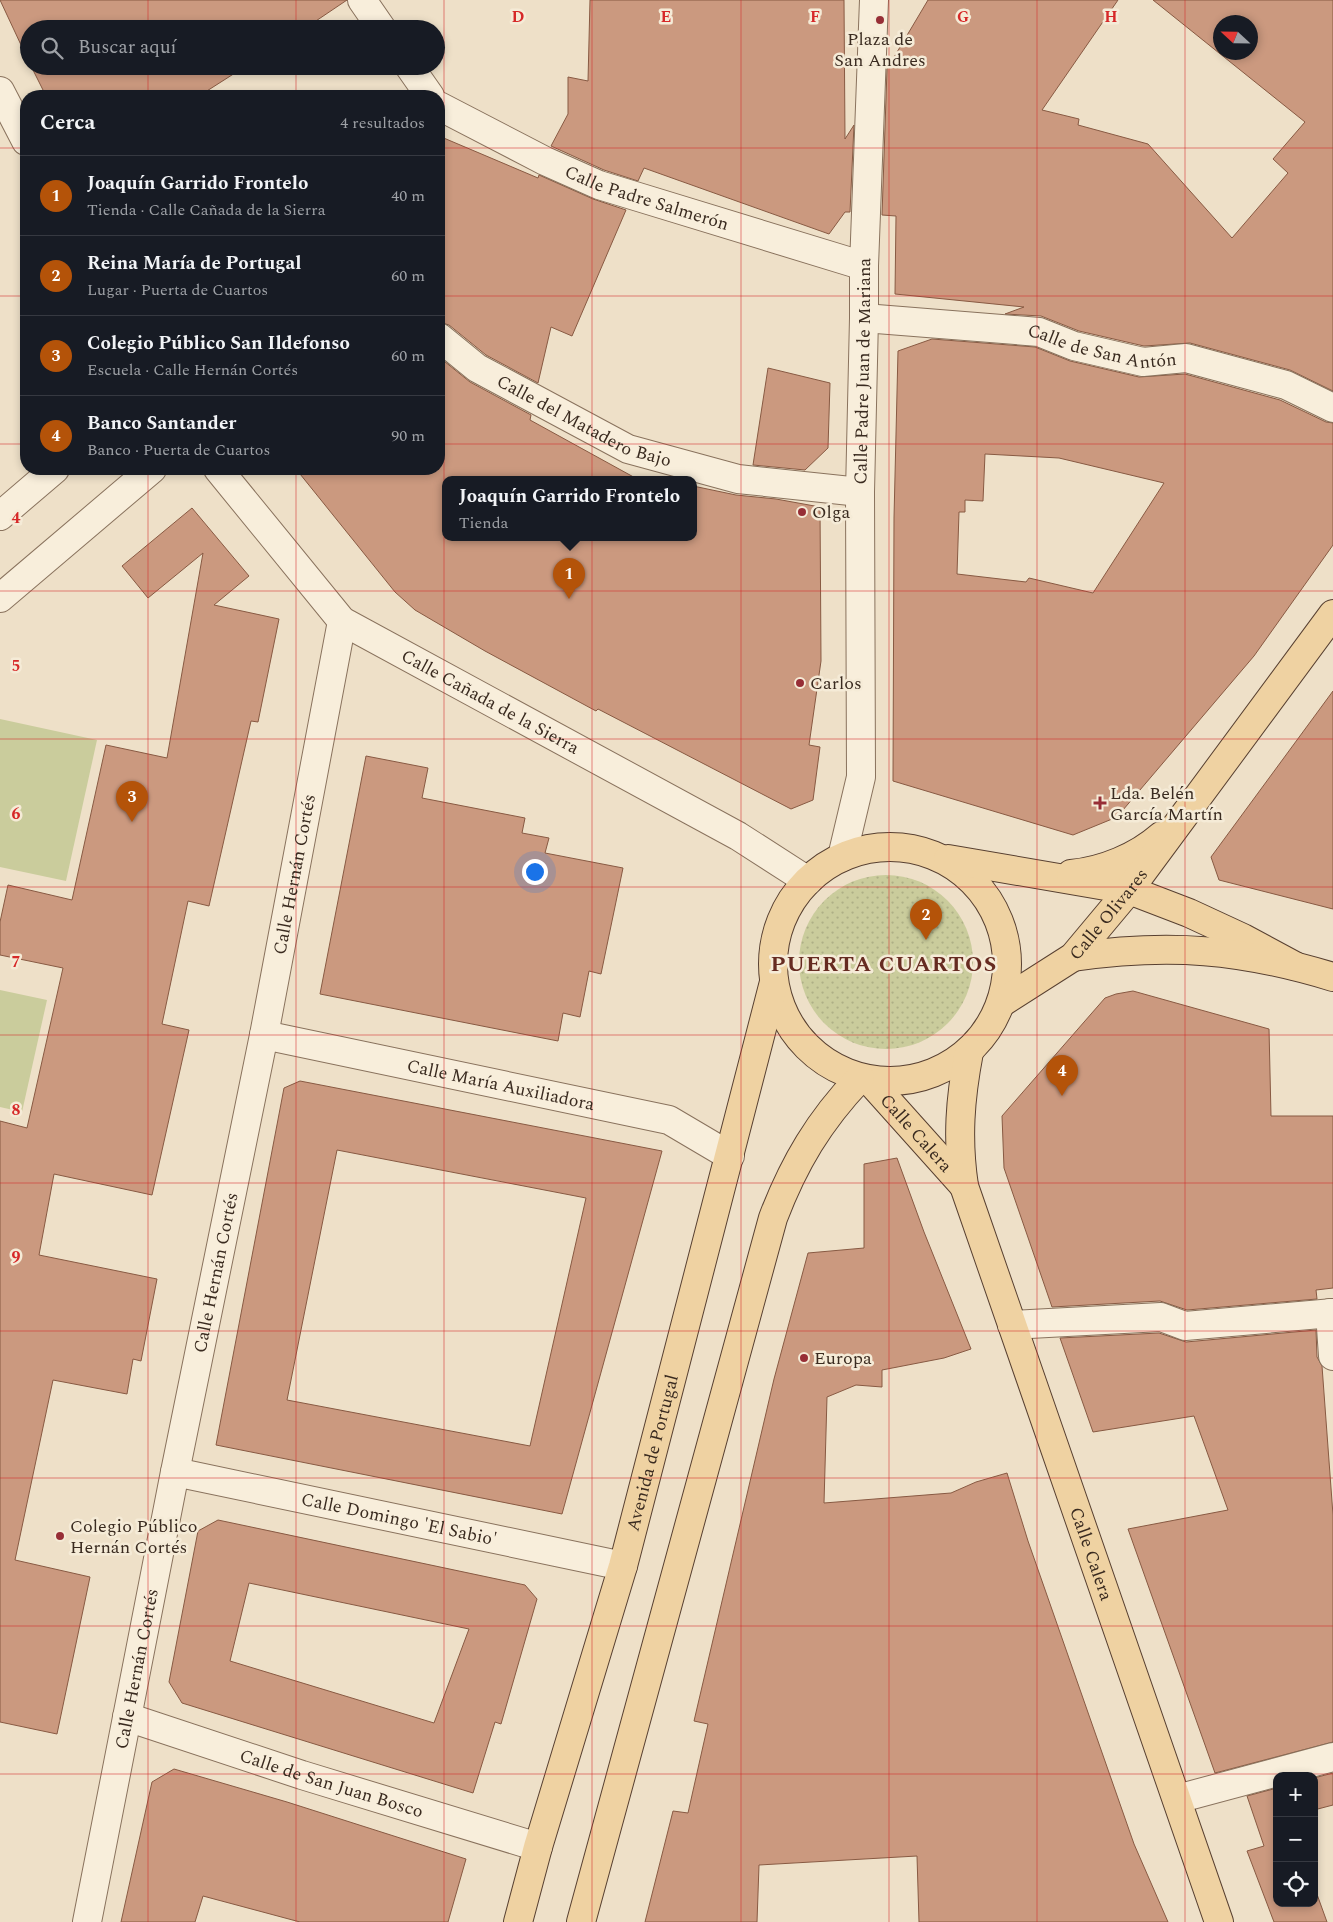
<!DOCTYPE html>
<html lang="es">
<meta charset="utf-8">
<style>
:root{--surface:#171b24;--page:#242831;--text:#f1f3f6;--muted:#9ea1a6;--line:#363941;--accent:#b45309}
body{margin:0;font-family:Spectral,serif;background:var(--page);color:var(--text)}
.controls{position:absolute;right:15px;bottom:15px;display:grid;overflow:hidden;border-radius:10px;box-shadow:0 2px 8px #0003}
.controls button{width:45px;height:45px;display:grid;place-items:center;padding:0;border:0;border-bottom:1px solid var(--line);background:var(--surface);color:var(--text);font:25px sans-serif}
.compass{position:absolute;left:1213px;top:15px;width:45px;height:45px;border-radius:50%;background:var(--surface);box-shadow:0 2px 8px #0003;rotate:292deg}
.you{position:absolute;left:534px;top:871px;width:18px;height:18px;margin:-12px;border:4px solid #fff;border-radius:50%;background:#1a73e8;box-shadow:0 0 0 8px #1a73e833}
.badge{display:grid;place-items:center;width:32px;height:32px;border-radius:50%;background:var(--accent);color:#fff;font-size:16px;font-weight:700}
.pin{position:absolute;translate:-50% -41px;filter:drop-shadow(0 1px 2px #0008)}
.pin::after{content:'';position:absolute;top:26px;width:18px;height:15px;background:inherit;clip-path:polygon(0 0,100% 0,50% 100%)}
.popup{position:absolute;left:442px;top:476px;width:255px;height:65px;box-sizing:border-box;display:grid;place-content:center;border-radius:10px;background:var(--surface);filter:drop-shadow(0 1px 4px #0005);font-size:16px;white-space:nowrap;color:var(--muted)}
.popup b{font-size:19px;color:var(--text)}
.popup::after{content:'';position:absolute;left:50%;top:100%;margin-left:-10px;border:10px solid transparent;border-top-color:var(--surface)}
.list{margin:0;padding:0;list-style:none}
h2{display:flex;justify-content:space-between;align-items:center;height:65px;margin:0;padding:0 20px;font-size:21px}
h2 small{font-size:16px;font-weight:400;color:var(--muted)}
.list li{display:grid;grid-template-columns:32px 1fr auto;gap:15px;align-items:center;box-sizing:border-box;height:80px;padding:0 20px;border-top:1px solid var(--line)}
.list b{display:block;font-size:19px;white-space:nowrap}
.list p{margin:0;font-size:16px;white-space:nowrap;color:var(--muted)}
.list em{font-size:16px;font-style:normal;color:var(--muted)}
.icon{flex:none;width:28px;height:28px;fill:none;stroke:currentColor;stroke-width:2;stroke-linecap:round;stroke-linejoin:round}
.map{position:relative;flex:none;width:1333px;height:1922px;overflow:hidden}
.search{position:absolute;background:var(--surface);box-shadow:0 2px 8px #0003;left:20px;top:20px;width:425px;height:55px;display:flex;align-items:center;gap:12px;box-sizing:border-box;padding:0 18px;border-radius:28px;color:var(--muted);font-size:19px}
.panel{position:absolute;background:var(--surface);box-shadow:0 2px 8px #0003;left:20px;top:90px;width:425px;height:385px;border-radius:20px}
.map>svg:first-child{display:block}
.grass{fill:url(#grass-dots)}
.pitch{fill:#cacc9c}
.building{fill:#cb997f;stroke:#885a43;fill-rule:evenodd}
.lines{fill:none;stroke-linecap:round;stroke-linejoin:round}
.minor-casing{stroke:#89725d;stroke-width:30}
.major-casing{stroke:#584031;stroke-width:30}
.minor{stroke:#f8eedb;stroke-width:28}
.major{stroke:#efd2a2;stroke-width:28}
.grid{fill:none;stroke:#d62828;stroke-width:1;stroke-opacity:0.55}
.poi-dot{fill:#972e36;stroke:#f5ebd7;stroke-width:2}
.labels{text-anchor:middle;dominant-baseline:central;stroke-width:5;stroke-linejoin:round;paint-order:stroke}
.poi-label{font-size:18px;fill:#3a2b20;stroke:#f5ebd7;text-anchor:start}
.street-label{font-size:18px;fill:#3a2b20;stroke:#f5ebd7}
.district-label{font-size:22px;font-weight:bold;letter-spacing:1px;fill:#662b21;stroke:#f5ebd7}
.grid-label{font-size:16px;text-anchor:middle;font-weight:bold;fill:#d62828;stroke:#f5ebd7;stroke-width:5;stroke-linejoin:round;paint-order:stroke}
</style>
<div class="map">
<svg width="1333" height="1922" viewBox="0 0 1333 1922">
<defs>
<pattern id="grass-dots" width="8" height="8" patternUnits="userSpaceOnUse" patternTransform="scale(1.25)"><rect width="8" height="8" fill="#cacc9c"/><path d="M2 2h.1M6 6h.1" fill="none" stroke="#aeaf86" stroke-width="1.8" stroke-linecap="round"/></pattern>
</defs>
<rect width="100%" height="100%" fill="#eee0c8"/>
<circle class="grass" cx="886" cy="962" r="87"/>
<g class="pitch">
<polygon points="0,719 97,740 66,881 0,867"/>
<polygon points="0,990 47,1000 22,1112 0,1107"/>
</g>
<g class="building">
<polygon points="0,0 347,0 304,29 29,29 29,62"/>
<polygon points="590,0 844,0 845,139 854,125 850,212 845,212 829,234 644,168 638,181 604,170 551,146 568,114 568,77 588,81"/>
<path d="M928 0H1118L1042 110 1079 119 1078 125 1148 144 1232 238 1288 173 1273 159 1305 122 1153 0H1333V391L1290 370 1190 343 1144 346 1079 331 1041 316 1005 314 1024 307 895 294 896 216 882 215 887 69ZM1220 22H1250V52H1220Z"/>
<polygon points="31,66 246,66 199,96 46,96"/>
<polygon points="439,136 538,178 539,175 593,199 626,210 572,336 551,327 538,383 486,355 449,325 439,322"/>
<path d="M932 339 1035 347 1070 361 1139 377 1185 374 1280 400 1326 422 1333 423V545L1254 656 1117 817 1073 835 893 781 894 518 898 351ZM985 454 1059 458 1164 483 1093 593 1029 578 1026 582 957 574 959 512H965V500L983 501Z"/>
<polygon points="439,357 470,382 531,415 530,420 639,480 445,480 445,538 693,538 693,486 736,495 776,499 820,507 821,661 809,745 820,747 813,800 791,809 598,709 596,711 485,651 415,610 395,592 296,469 439,469"/>
<polygon points="768,368 830,383 828,448 805,470 753,465"/>
<polygon points="192,508 249,576 214,605 279,619 258,722 251,721 209,906 188,901 162,1024 189,1030 152,1195 54,1174 39,1255 157,1279 141,1361 133,1359 127,1394 53,1380 15,1560 90,1577 57,1734 0,1722 0,1121 27,1128 63,968 0,955 0,922 8,885 72,900 106,745 167,758 203,553 148,598 122,566"/>
<polygon points="1333,691 1333,909 1219,880 1211,857"/>
<polygon points="366,756 428,768 422,798 525,818 522,833 549,838 545,853 623,868 601,974 589,971 580,1017 563,1013 558,1041 320,994"/>
<polygon points="1133,991 1269,1029 1271,1116 1333,1116 1333,1288 1316,1290 1317,1299 1187,1310 1160,1301 1052,1307 1004,1168 1002,1116 1105,998 1116,994"/>
<path d="M300 1081 662 1151 562 1514 216 1445 284 1088ZM337 1150 586 1198 530 1446 287 1400Z"/>
<polygon points="897,1158 924,1232 971,1349 944,1358 882,1370 882,1387 856,1385 827,1397 824,1503 951,1493 976,1482 1007,1473 1028,1541 1134,1844 1168,1922 919,1922 917,1856 759,1865 757,1922 645,1922 673,1811 688,1813 708,1724 694,1721 774,1379 808,1253 864,1248 864,1164"/>
<polygon points="1316,1330 1317,1357 1322,1366 1333,1515 1333,1742 1215,1773 1128,1529 1228,1510 1194,1416 1093,1432 1060,1338 1159,1333 1186,1342"/>
<path d="M218 1520 525 1585 537 1599 501 1724 495 1722 473 1793 182 1703 169 1682 198 1531ZM249 1583 469 1629 434 1723 230 1661Z"/>
<polygon points="174,1769 287,1802 466,1859 448,1922 300,1922 203,1896 195,1922 121,1922 152,1782"/>
<polygon points="1333,1773 1333,1805 1314,1810 1314,1778"/>
<polygon points="1277,1788 1277,1903 1314,1903 1314,1886 1327,1922 1274,1922 1247,1851 1264,1846 1247,1796"/>
</g>
<g class="lines">
<g class="minor-casing">
<g id="minor">
<polyline points="362,0 382,29"/>
<polyline points="409,66 430,96"/>
<polyline points="0,91 26,141"/>
<path id="s1" d="M439 106 545 161 599 185 864 266"/>
<path id="s2" d="M864 318 1039 332 1074 346 1143 362 1186 358 1286 385 1333 408"/>
<path id="s3" d="M439 337 477 368 628 449 738 479 860 492"/>
<path id="s4" d="M218 469 342 621 738 836 808 881"/>
<polyline points="0,516 55,469"/>
<polyline points="0,598 152,469"/>
<path id="s5" d="M842 857 861 777 860 492 864 318V266L874 0"/>
<path id="s6" d="M264 1035 669 1120 730 1156"/>
<polyline points="1330,1313 1333,1356"/>
<polyline points="1012,1325 1161,1317 1185,1326 1333,1313"/>
<path id="s7" d="M175 1472 623 1566"/>
<path id="s8" d="M127 1717 302 1775 538 1847"/>
<polyline points="1177,1799 1333,1757"/>
<path id="s9" d="M87 1922 175 1472 264 1035 342 621"/>
</g>
</g>
<g class="major-casing">
<g id="major">
<circle cx="890" cy="964" r="117"/>
<polyline points="948,859 1129,890 1189,913 1243,938 1295,966"/>
<path d="M1071 874C1103 871 1137 857 1161 836"/>
<path d="M1073 957C1169 943 1241 949 1333 977"/>
<path id="s10" d="M1001 1003 1073 957 1129 890 1333 614"/>
<path id="s11" d="M969 1052C960 1099 957 1139 964 1186L1219 1922"/>
<path id="s12" d="M869 1080 964 1186"/>
<path id="s13" d="M518 1922 538 1847 623 1566 774 982"/>
<path d="M581 1922 773 1218C794 1163 819 1121 860 1078"/>
</g>
</g>
<use href="#minor" class="minor"/>
<use href="#major" class="major"/>
</g>
<path class="grid" d="M148 0V29M296 0V29M444 0V1922M592 0V1922M741 0V1922M889 0V1922M1037 0V1922M1185 0V1922M148 66V96M296 66V96M0 148H26M439 148H1333M0 296H26M439 296H1333M0 444H26M439 444H1333M148 469V1922M296 469V1922M0 591H1333M0 739H1333M0 887H1333M0 1035H1333M0 1183H1333M0 1331H1333M0 1478H1333M0 1626H1333M0 1774H1333"/>
<g class="poi-dot">
<circle cx="880" cy="20" r="5"/>
<circle cx="802" cy="512" r="5"/>
<circle cx="800" cy="683" r="5"/>
<path d="M1097.5 795.5h5v5h5v5h-5v5h-5v-5h-5v-5h5z"/>
<circle cx="804" cy="1358" r="5"/>
<circle cx="60" cy="1536" r="5"/>
</g>
<g class="labels">
<g class="poi-label">
<text x="880" y="39" text-anchor="middle">Plaza de<tspan x="880" dy="21">San Andres</tspan></text>
<text x="812" y="512">Olga</text>
<text x="810" y="683">Carlos</text>
<text x="1110" y="793">Lda. Belén<tspan x="1110" dy="21">García Martín</tspan></text>
<text x="814" y="1358">Europa</text>
<text x="70" y="1526">Colegio Público<tspan x="70" dy="21">Hernán Cortés</tspan></text>
</g>
<g class="street-label">
<text stroke="none"><textPath href="#s1" startOffset="228">Calle Padre Salmerón</textPath></text>
<text stroke="none"><textPath href="#s2" startOffset="241">Calle de San Antón</textPath></text>
<text stroke="none"><textPath href="#s5" startOffset="488">Calle Padre Juan de Mariana</textPath></text>
<text stroke="none"><textPath href="#s3" startOffset="169">Calle del Matadero Bajo</textPath></text>
<text stroke="none"><textPath href="#s4" startOffset="365">Calle Cañada de la Sierra</textPath></text>
<text stroke="none"><textPath href="#s9" startOffset="1068">Calle Hernán Cortés</textPath></text>
<text stroke="none"><textPath href="#s10" startOffset="141">Calle Olivares</textPath></text>
<text stroke="none"><textPath href="#s6" startOffset="242">Calle María Auxiliadora</textPath></text>
<text stroke="none"><textPath href="#s12" startOffset="71">Calle Calera</textPath></text>
<text stroke="none"><textPath href="#s9" startOffset="662">Calle Hernán Cortés</textPath></text>
<text stroke="none"><textPath href="#s13" startOffset="488">Avenida de Portugal</textPath></text>
<text stroke="none"><textPath href="#s7" startOffset="229">Calle Domingo 'El Sabio'</textPath></text>
<text stroke="none"><textPath href="#s11" startOffset="524">Calle Calera</textPath></text>
<text stroke="none"><textPath href="#s9" startOffset="258">Calle Hernán Cortés</textPath></text>
<text stroke="none"><textPath href="#s8" startOffset="215">Calle de San Juan Bosco</textPath></text>
</g>
<g class="district-label">
<text x="884" y="964">PUERTA CUARTOS</text>
</g>
</g>
<g class="grid-label">
<text x="518" y="22">D</text>
<text x="666" y="22">E</text>
<text x="815" y="22">F</text>
<text x="963" y="22">G</text>
<text x="1111" y="22">H</text>
<text x="16" y="523">4</text>
<text x="16" y="671">5</text>
<text x="16" y="819">6</text>
<text x="16" y="967">7</text>
<text x="16" y="1115">8</text>
<text x="16" y="1262">9</text>
</g>
</svg>
<div class="controls">
<button>+</button>
<button>−</button>
<button><svg class="icon" aria-label="locate" viewBox="0 0 24 24"><circle cx="12" cy="12" r="6"/><path d="M12 2v4M12 18v4M2 12h4M18 12h4"/></svg></button>
</div>
<svg class="compass" viewBox="-18 -18 36 36"><path d="M0-13l5 13h-10z" fill="#e53935"/><path d="M0 13l5-13h-10z" fill="#9ea1a6"/></svg>
<div class="you"></div>
<div class="pin badge" style="left:569px;top:599px">1</div>
<div class="popup"><b>Joaquín Garrido Frontelo</b>Tienda</div>
<div class="pin badge" style="left:926px;top:940px">2</div>
<div class="pin badge" style="left:132px;top:822px">3</div>
<div class="pin badge" style="left:1062px;top:1096px">4</div>
<div class="search"><svg class="icon" aria-label="search" viewBox="0 0 24 24"><circle cx="10" cy="10" r="6"/><path d="M15 15l6 6"/></svg>Buscar aquí</div>
<section class="panel">
<h2>Cerca<small>4 resultados</small></h2>
<ul class="list">
<li><span class="badge">1</span><div><b>Joaquín Garrido Frontelo</b><p>Tienda · Calle Cañada de la Sierra</p></div><em>40 m</em></li>
<li><span class="badge">2</span><div><b>Reina María de Portugal</b><p>Lugar · Puerta de Cuartos</p></div><em>60 m</em></li>
<li><span class="badge">3</span><div><b>Colegio Público San Ildefonso</b><p>Escuela · Calle Hernán Cortés</p></div><em>60 m</em></li>
<li><span class="badge">4</span><div><b>Banco Santander</b><p>Banco · Puerta de Cuartos</p></div><em>90 m</em></li>
</ul>
</section>
</div>
